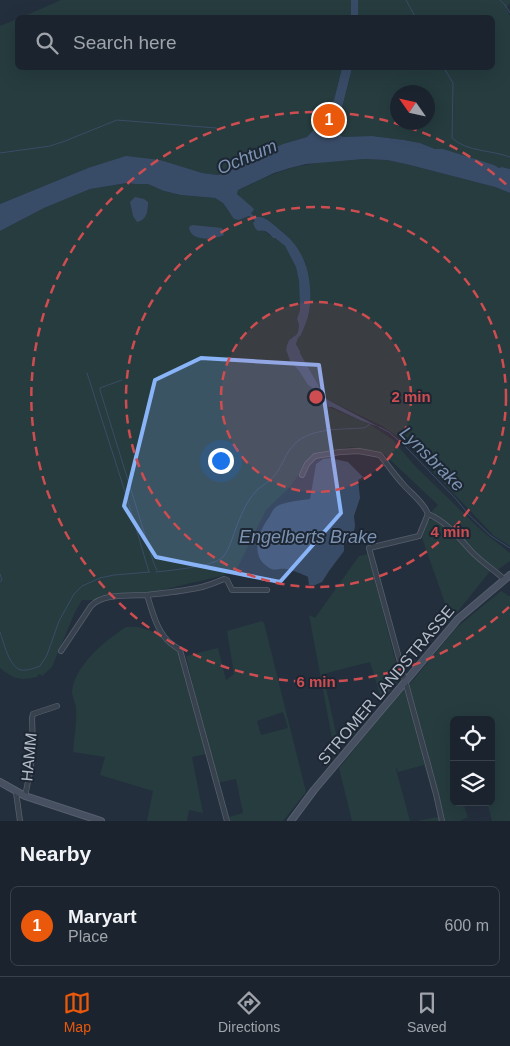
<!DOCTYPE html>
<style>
:root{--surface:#1b232e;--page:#282f3a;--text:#f1f3f6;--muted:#a0a4aa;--line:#39404a;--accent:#ea580c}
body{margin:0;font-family:Helvetica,sans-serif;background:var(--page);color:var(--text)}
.controls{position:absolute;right:15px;bottom:15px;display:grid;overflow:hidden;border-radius:8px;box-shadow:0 5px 20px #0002}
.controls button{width:45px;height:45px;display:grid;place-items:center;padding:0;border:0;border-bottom:1px solid var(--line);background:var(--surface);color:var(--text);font:25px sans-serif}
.compass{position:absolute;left:390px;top:85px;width:45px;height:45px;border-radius:50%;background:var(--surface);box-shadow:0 5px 20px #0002;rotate:304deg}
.you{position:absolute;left:220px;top:460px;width:18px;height:18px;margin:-12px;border:4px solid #fff;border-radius:50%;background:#1a73e8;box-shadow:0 0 0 8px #1a73e833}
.badge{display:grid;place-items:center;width:32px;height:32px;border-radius:50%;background:var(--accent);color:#fff;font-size:16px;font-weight:700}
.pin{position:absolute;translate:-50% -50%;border:2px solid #fff;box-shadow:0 1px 5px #0006}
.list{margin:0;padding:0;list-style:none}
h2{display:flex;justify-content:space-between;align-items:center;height:65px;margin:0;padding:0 20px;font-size:21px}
h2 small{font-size:16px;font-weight:400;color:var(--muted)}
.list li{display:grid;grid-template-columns:32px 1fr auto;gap:15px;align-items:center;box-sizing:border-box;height:80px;margin:0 10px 10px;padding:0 10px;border:1px solid var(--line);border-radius:8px}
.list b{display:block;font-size:19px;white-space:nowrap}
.list p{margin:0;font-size:16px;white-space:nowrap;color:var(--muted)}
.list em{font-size:16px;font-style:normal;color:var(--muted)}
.icon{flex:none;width:28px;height:28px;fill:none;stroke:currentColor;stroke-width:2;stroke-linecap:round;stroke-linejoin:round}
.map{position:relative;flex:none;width:510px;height:821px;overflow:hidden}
.search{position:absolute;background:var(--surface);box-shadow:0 5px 20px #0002;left:15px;right:15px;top:15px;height:55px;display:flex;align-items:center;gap:12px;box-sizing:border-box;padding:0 18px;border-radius:8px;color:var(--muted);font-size:19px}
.sheet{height:155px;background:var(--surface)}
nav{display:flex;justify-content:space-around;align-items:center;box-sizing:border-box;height:70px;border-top:1px solid var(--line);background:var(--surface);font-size:14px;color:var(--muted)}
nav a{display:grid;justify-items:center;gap:2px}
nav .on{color:var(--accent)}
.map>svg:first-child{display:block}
.green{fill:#263c3f;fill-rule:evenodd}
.water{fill:#394c67}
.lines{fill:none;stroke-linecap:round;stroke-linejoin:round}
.stream{stroke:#394c67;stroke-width:1}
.minor-casing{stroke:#565f6c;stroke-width:6}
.secondary-casing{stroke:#565f6c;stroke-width:8}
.minor{stroke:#38414e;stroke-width:4.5}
.secondary{stroke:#465061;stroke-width:6}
.marked{fill:#8ab4f8;fill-opacity:0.2;stroke:#8ab4f8;stroke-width:4;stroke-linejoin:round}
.ring{fill:none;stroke:#ce4d50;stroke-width:2.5;stroke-dasharray:9 6}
.labels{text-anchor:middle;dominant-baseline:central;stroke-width:4;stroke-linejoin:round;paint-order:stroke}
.street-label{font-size:16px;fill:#b4bcc9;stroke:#1d2633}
.water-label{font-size:18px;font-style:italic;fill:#7c92b1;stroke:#1d2633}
.centre{fill:#ce4d50;stroke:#1d2633;stroke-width:2.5}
.ring-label{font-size:15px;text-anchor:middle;font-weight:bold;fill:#ce4d50;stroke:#1d2633;stroke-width:4;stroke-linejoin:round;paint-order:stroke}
</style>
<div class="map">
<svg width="510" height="821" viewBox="0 0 510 821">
<rect width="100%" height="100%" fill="#242f3e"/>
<g class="green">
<polygon points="61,0 351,0 351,17 20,18"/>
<path d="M358 0H510V3L506 9 510 16V169L502 167 499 168 494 165 443 150 435 149 420 143 404 140 372 136 343 137 338 134 335 125 343 104 352 68H492V18L358 17ZM398 92H428V122H398Z"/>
<polygon points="17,19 18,68 342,68 334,100 328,114 307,137 283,144 263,152 231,170 218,175 202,173 88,168 0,204 0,26"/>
<path d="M364 159 387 160 410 165 495 187 510 193V546L494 536 403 440 382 426 328 400 325 397 300 353V351L296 344 298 338 301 335 306 322V264L291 240 282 231 264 218H257L254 216 237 193 238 190C260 180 281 169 305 165 324 161 344 161 364 159Z"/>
<path d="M127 183 135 184H148L164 191 181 195 215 198 223 203 228 211 239 220 249 216C254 219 256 224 260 228 264 232 269 233 273 238H275L285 246 296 267 299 281 300 310 297 319 299 325 298 332 296 335 289 340 287 345 286 350 290 361 299 371 308 385 311 387 322 403 329 407 371 425 393 440 415 466 481 530 510 553V561L496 571C473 553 453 531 431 512L438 505 383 453 351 447 313 454 290 487 266 510 236 571 221 576 145 594 116 595 95 600H82L75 612 52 667 42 676 40 674 38 675 37 677C19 681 14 679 0 668V231L44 208 90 189ZM148 202V209L145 217 137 221 133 215 131 207Z"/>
<polygon points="433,519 436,520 491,570 451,620 422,538 428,521"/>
<polygon points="368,554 400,678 382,701 370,662 323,674 339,747 334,749 309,615 315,618 359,556"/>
<polygon points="501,591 509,596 510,596 510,821 492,821 487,802 491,802 491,720 454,720 454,802 463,802 468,817 460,821 417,821 438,817 438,812 424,765 398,772 397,768 396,769 410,821 352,821 339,768 405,687 409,684 410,684 456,628"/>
<path d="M262 621 264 623 306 792 283 821H230L229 817 243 813 236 779 217 783 209 754 186 656 218 648 226 680 234 674 227 631ZM283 712 288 728 261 735 257 721Z"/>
<path d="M126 627H138L158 633 163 641 178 651 206 754 192 757 203 813 189 810 187 821H147L153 791 100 775 105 757 73 752C74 739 77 722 76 709 76 703 72 697 72 691 75 665 106 640 126 627Z"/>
</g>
<g class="water">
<rect x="351" y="0" width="7" height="17"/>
<path d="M342 68H352L343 104 335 125 338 134 343 137 372 136 404 140 420 143 435 149H443L494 165 499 168 502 167 510 169V193L495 187 410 165 387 160 364 159 306 164 290 168 274 173 238 190 237 194 253 208 254 210 251 213C257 220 258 215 264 218 270 221 275 226 280 230 305 249 312 275 310 305 309 316 305 326 301 335L298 338 296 344 300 351V353L325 397 328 400 379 427 362 421 332 407H329L322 403 311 387 308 385 299 371 290 361 286 350 287 345 289 340 296 335 298 332 299 325 297 319 300 310 299 281 296 267 285 246 275 238H273C269 233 265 229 258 231L255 228 253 223 255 221 252 218 249 216 239 220 234 219 223 203 215 198 181 195 164 191 148 184H135L127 183 90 189 44 208 0 231V204L88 168 126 156 160 160 202 173 218 175 231 170 263 152 283 144 307 137 328 114 334 100Z"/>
<path d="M135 197 144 199 148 202C148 211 147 220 137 222L133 216 130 202Z"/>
<path d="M192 225 222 228 224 235C214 240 190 242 189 227Z"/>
<path d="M330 458 348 462 363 477 358 480 360 498 354 516 355 526 353 536 344 545V551L329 571 322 582 315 585H309L308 577C305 575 289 569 286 569 279 568 274 572 268 567 249 555 259 530 270 516 271 513 274 508 276 507 282 502 303 500 310 499L316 464 323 459Z"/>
</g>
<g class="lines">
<g class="stream">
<polyline points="406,0 416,18"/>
<polyline points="500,0 505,5 510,13"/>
<path d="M444 68 453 83 452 138C467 152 492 150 510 157"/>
<polyline points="0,153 50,146 65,141 117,120 216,128"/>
<polyline points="87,373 127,498 149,572"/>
<polyline points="122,380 100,388 100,390 154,564 157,570"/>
<polyline points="379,427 389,432 406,447 457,500 468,514 491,536 510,548"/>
<path d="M156 572C171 570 213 567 223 557 230 550 235 528 240 518 244 508 250 497 258 489 263 485 269 482 273 477 281 469 284 457 291 448 307 427 339 430 363 428L366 427 370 424"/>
<polyline points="0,574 2,580 0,582"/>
<path d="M0 632C4 643 9 667 21 670 27 671 35 668 40 666L47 655 59 621 74 594 82 586 100 578 114 575 150 572"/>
</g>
<g class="minor-casing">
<g id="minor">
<path d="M302 475 307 464 315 456 340 452 359 451 380 455C387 464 394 474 402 483 410 493 423 501 428 514 446 521 460 539 473 553 483 563 494 570 504 579"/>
<polyline points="428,514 419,536 369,548 436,794 442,821"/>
<path d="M147 595C152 610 156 628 167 640 171 644 176 647 180 650L227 821"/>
<path d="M61 651 91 606C103 593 130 596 147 595 164 593 185 591 202 587 209 585 217 582 224 579L227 580 232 590H267"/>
<polyline points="16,792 20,821"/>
<polyline points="25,796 30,772 33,750 32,718 33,714 57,706"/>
</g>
</g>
<g class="secondary-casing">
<g id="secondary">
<polyline points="0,782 25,796 101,821"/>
<polyline points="291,821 314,790 458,619 510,575"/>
</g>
</g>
<use href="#minor" class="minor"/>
<use href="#secondary" class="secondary"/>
</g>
<path class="marked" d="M201 358 319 365 341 513 280 582 156 557 124 506 155 380Z"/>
<circle cx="316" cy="397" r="95" fill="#ce4d50" fill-opacity=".12"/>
<g class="ring">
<circle cx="316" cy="397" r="95"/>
<circle cx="316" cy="397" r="190"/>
<path d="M509 607A285 285 0 1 1 509 187"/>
</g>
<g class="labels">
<g class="street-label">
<text transform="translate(386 685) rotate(-50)">STROMER LANDSTRASSE</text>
<text transform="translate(29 757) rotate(-85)">HAMM</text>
</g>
<g class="water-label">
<text transform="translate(247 157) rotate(-23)">Ochtum</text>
<text transform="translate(432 459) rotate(45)">Lynsbrake</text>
<text x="308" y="537">Engelberts Brake</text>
</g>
</g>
<circle cx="316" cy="397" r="8" class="centre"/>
<g class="ring-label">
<text x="411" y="402">2 min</text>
<text x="450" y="537">4 min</text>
<text x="316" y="687">6 min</text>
</g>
</svg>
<div class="controls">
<button><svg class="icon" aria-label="locate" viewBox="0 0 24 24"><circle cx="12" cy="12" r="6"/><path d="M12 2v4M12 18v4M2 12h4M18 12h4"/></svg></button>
<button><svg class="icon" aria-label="layers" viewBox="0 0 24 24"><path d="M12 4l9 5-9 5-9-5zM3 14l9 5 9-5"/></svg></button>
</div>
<svg class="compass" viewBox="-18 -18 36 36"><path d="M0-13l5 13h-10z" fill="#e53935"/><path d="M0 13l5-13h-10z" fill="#a0a4aa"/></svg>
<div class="you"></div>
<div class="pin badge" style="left:329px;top:120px">1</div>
<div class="search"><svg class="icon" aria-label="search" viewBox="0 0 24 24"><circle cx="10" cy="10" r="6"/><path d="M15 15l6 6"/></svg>Search here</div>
</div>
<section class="sheet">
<h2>Nearby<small></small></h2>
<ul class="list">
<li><span class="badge">1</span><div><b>Maryart</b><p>Place</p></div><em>600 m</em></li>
</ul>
</section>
<nav>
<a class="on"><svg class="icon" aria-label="map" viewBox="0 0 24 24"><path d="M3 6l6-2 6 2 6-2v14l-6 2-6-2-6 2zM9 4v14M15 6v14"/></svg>Map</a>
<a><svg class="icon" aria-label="directions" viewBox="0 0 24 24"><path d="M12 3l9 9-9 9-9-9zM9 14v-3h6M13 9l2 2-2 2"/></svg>Directions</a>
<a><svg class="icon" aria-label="saved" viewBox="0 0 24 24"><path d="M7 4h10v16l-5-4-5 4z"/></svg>Saved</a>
</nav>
